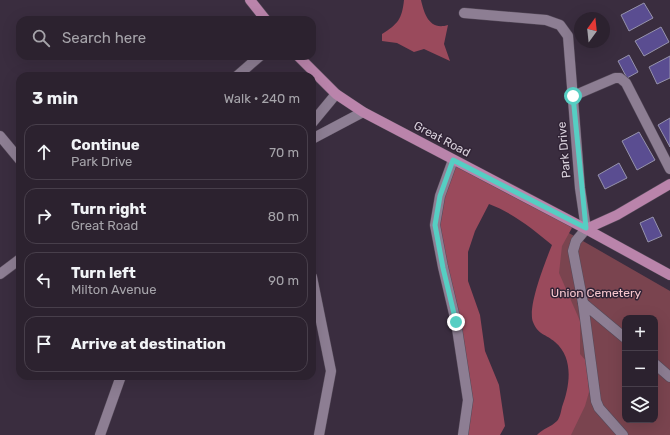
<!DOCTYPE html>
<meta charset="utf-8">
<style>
:root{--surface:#2c222f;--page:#342a37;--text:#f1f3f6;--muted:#a6a4aa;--line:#483f4b}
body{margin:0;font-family:Rubik,sans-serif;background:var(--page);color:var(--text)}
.controls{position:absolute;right:12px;bottom:12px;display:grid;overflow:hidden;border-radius:8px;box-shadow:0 4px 16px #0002}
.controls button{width:36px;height:36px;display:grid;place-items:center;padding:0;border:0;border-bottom:1px solid var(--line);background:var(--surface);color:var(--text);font:20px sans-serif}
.compass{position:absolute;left:574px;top:12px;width:36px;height:36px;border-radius:50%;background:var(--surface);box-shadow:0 4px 16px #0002;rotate:15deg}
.stop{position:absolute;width:12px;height:12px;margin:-9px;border:3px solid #56cec3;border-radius:50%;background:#fff}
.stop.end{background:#56cec3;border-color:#fff;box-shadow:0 1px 4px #0008}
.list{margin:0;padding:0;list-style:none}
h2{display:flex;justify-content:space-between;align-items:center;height:52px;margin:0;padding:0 16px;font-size:17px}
h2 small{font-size:13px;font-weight:400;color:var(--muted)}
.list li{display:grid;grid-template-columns:26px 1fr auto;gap:12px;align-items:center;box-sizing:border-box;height:56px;margin:0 8px 8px;padding:0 8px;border:1px solid var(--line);border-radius:12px}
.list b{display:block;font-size:15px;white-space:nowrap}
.list p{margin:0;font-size:13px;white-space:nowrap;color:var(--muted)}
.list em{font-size:13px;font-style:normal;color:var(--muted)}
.icon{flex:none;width:22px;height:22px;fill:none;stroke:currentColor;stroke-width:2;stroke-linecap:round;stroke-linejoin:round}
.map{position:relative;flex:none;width:670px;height:435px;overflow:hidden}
.search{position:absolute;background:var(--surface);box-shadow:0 4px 16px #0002;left:16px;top:16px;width:300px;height:44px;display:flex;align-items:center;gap:10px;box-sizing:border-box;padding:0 14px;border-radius:12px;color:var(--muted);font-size:15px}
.panel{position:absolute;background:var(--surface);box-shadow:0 4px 16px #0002;left:16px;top:72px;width:300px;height:308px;border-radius:12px}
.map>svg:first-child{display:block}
.green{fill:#7a444f;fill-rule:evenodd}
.forest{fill:#9a4a5c}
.building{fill:#5a4d91;stroke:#9693ac}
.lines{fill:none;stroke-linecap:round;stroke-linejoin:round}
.minor-casing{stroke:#554a59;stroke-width:11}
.major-casing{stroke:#554a59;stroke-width:11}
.minor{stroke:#8d7e93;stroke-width:10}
.major{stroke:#ba84ab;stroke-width:10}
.route{stroke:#56cec3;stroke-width:5}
.labels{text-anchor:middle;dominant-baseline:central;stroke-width:3;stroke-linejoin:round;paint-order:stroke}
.street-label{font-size:12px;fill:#d9d1dc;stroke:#302335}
.park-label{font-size:12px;fill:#f6c6ce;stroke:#302335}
</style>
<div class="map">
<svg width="670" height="435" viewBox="0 0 670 435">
<rect width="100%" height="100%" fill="#3a2d3f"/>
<path class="green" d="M562 229 670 291V435H567L577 400 561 334 553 263ZM625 318H655V420H625Z"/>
<g class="forest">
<path d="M404 0H421C424 13 429 31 448 25L444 44 450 61 424 49 414 52 397 43 382 41V34C398 24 402 19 404 0Z"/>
<path d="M455 163 573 226 562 246 559 273 580 321V354L587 362 589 392 585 406 571 435H537C542 429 551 427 557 421 560 418 561 411 562 407 570 386 574 358 555 342 546 334 538 335 533 322 527 307 546 260 552 245 533 229 513 213 489 204L475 231 468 252V281L480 315 485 351 499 385 505 426 500 435H462L468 401 435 221Z"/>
</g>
<g class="building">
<polygon points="644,3 653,18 629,31 621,15"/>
<polygon points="661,27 669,42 644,56 635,41"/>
<polygon points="629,55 638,72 627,78 618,61"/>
<polygon points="670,56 670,78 657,84 649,67"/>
<polygon points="670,118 670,147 658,125"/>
<polygon points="639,132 655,160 637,170 622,141"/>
<polygon points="619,163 627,178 605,189 598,175"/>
<polygon points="653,217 662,236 648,242 640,223"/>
</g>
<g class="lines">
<g class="minor-casing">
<g id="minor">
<polyline points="464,13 546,20 560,25 568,36 580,188 586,229 576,241 573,251 583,303"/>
<polyline points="237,76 260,56"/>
<polyline points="573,96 615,78 620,78 626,83 670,169"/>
<polyline points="312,123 336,94"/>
<polyline points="0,136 20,160"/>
<polyline points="312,139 363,112"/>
<polyline points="453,160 440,196 435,225 443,267 456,322 468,400 463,435"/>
<polyline points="0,274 20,259"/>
<polyline points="312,277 331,371 319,435"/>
<polyline points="655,364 670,377"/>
<polyline points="100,435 121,376"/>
<polyline points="623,435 599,408 596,401 583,303 625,338"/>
</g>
</g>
<g class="major-casing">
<g id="major">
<polyline points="250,0 266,20"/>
<polyline points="298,56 336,94 363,112 586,229 670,275"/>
<polyline points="586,229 617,215 670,184"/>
</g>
</g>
<use href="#minor" class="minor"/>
<use href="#major" class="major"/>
</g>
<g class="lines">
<polyline class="route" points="456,322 443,268 435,225 440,196 453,160 586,228 573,96"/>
</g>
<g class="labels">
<g class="street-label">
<text transform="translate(442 139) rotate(28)">Great Road</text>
<text transform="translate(564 150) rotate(-95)">Park Drive</text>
</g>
<g class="park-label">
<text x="596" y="293">Union Cemetery</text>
</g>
</g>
</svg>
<div class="controls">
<button>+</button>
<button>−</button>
<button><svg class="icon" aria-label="layers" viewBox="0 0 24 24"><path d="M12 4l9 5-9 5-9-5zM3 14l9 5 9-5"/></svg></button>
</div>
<svg class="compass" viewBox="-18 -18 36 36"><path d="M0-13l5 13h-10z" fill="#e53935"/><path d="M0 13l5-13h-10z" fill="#a6a4aa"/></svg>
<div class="stop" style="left:573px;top:96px"></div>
<div class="stop end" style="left:456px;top:322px"></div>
<div class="search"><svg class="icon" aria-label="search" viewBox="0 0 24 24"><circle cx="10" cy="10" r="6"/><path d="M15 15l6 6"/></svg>Search here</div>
<section class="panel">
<h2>3 min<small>Walk · 240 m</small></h2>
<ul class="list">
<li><svg class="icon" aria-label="ahead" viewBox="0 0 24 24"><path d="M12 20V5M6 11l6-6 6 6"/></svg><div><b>Continue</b><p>Park Drive</p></div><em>70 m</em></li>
<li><svg class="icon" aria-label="right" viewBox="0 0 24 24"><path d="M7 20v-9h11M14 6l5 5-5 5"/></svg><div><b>Turn right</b><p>Great Road</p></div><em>80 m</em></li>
<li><svg class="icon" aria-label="left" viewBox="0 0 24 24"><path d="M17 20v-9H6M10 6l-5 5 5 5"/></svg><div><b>Turn left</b><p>Milton Avenue</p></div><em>90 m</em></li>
<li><svg class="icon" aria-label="arrive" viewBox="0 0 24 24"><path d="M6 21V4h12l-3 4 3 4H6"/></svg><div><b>Arrive at destination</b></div></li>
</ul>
</section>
</div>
